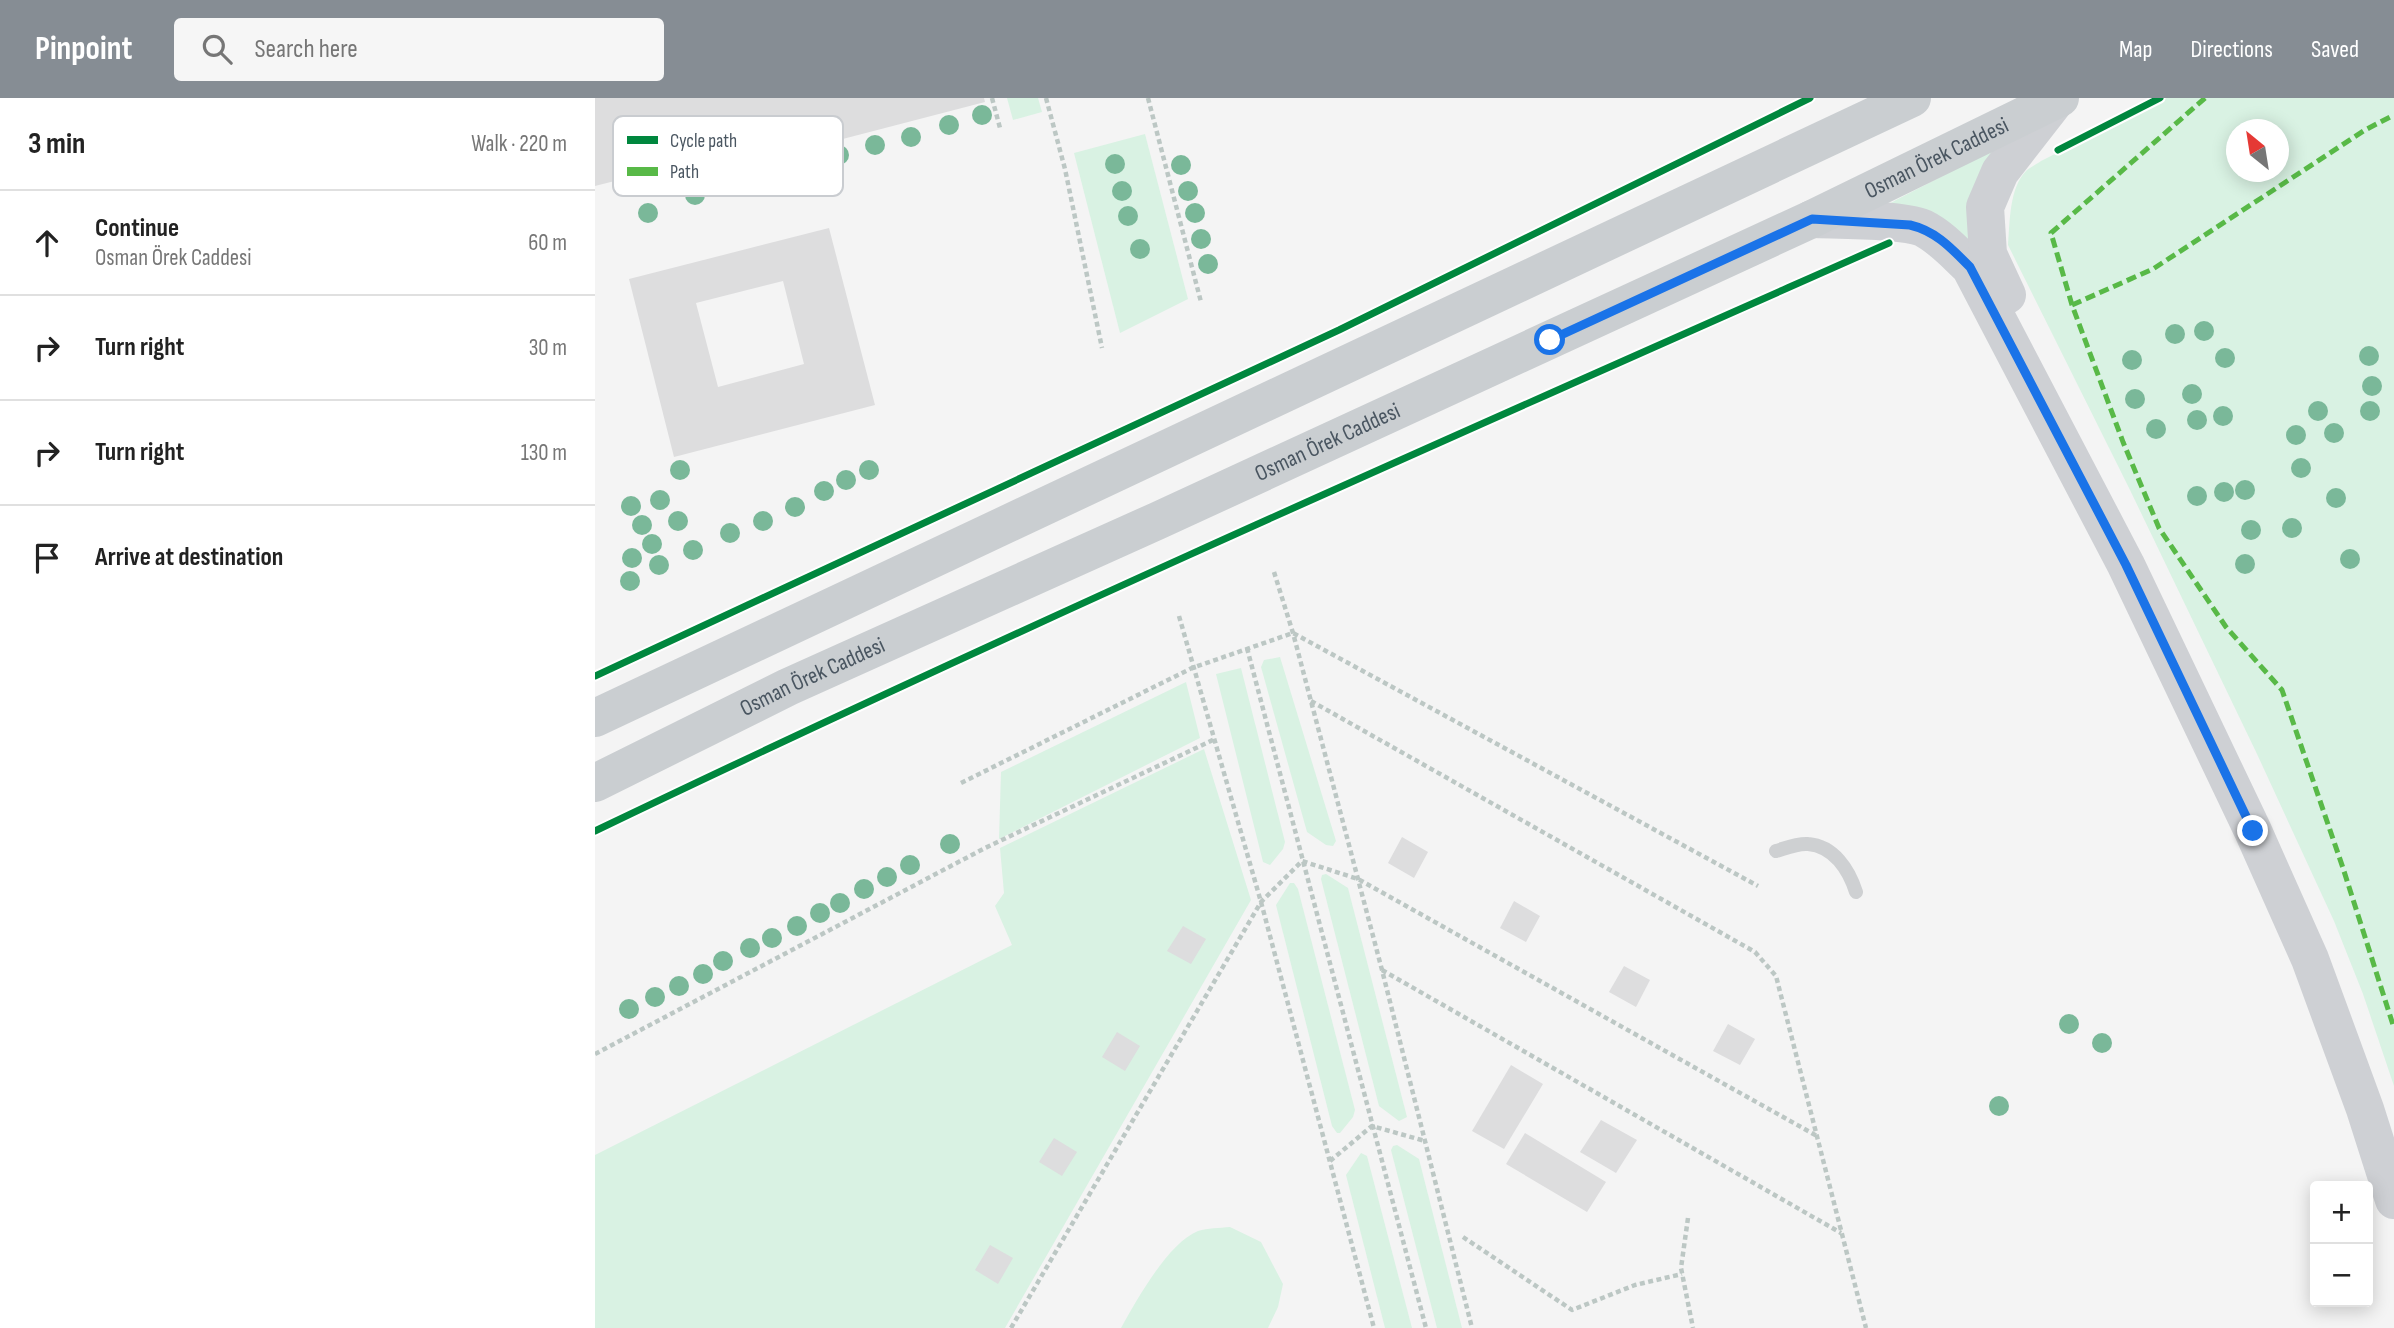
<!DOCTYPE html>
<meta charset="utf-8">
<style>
:root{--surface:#fff;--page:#f6f6f6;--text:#222;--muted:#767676;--line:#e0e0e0;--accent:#868d94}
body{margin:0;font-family:"Sofia Sans Condensed",sans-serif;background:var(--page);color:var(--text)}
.controls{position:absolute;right:21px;bottom:21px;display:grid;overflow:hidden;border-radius:7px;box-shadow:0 4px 18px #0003}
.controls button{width:63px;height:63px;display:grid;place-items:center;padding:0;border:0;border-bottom:2px solid var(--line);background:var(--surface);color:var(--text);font:35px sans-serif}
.compass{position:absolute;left:1631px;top:21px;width:63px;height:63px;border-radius:50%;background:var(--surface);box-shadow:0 4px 18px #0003;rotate:330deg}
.stop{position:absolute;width:21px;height:21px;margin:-16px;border:5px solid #1a73e8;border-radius:50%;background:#fff}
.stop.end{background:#1a73e8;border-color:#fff;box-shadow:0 2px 7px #0008}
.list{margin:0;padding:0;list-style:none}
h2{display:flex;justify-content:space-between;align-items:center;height:91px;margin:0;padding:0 28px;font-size:30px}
h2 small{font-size:23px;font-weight:400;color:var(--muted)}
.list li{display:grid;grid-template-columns:46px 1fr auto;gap:21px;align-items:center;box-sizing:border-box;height:105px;padding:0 28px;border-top:2px solid var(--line)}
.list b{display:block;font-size:26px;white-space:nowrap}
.list p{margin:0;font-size:23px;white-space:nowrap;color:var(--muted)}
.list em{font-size:23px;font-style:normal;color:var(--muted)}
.icon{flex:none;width:38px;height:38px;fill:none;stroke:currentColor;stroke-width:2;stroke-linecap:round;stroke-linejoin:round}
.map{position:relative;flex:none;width:1799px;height:1230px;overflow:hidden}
header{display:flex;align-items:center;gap:42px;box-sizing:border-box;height:98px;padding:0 35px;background:var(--accent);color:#fff}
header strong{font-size:33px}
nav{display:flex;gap:38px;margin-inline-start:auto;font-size:24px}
.search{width:490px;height:63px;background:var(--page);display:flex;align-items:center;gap:18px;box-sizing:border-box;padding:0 24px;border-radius:7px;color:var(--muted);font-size:26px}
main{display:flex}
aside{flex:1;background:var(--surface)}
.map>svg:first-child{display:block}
.green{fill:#d9f2e3;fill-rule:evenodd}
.building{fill:#ddddde;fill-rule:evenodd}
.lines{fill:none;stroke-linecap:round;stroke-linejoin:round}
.path{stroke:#bcc7c4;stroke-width:4.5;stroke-dasharray:5 3.5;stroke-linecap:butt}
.lane{stroke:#ced0d2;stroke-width:14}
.secondary{stroke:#ced0d4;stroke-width:38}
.primary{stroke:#caced1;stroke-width:38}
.quiet{stroke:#58b947;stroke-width:5;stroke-dasharray:10 5;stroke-linecap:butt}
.cycleway-casing{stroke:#fff;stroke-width:11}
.cycleway{stroke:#00873e;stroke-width:7}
.tree{fill:#7ab899}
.route{stroke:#1a73e8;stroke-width:9}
.labels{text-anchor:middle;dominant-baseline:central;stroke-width:5;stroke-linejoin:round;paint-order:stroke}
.street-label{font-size:23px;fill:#4a5661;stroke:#fff}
.key{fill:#fff;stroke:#c9ccd0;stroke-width:2}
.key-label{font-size:19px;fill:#4a5661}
</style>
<header>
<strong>Pinpoint</strong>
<div class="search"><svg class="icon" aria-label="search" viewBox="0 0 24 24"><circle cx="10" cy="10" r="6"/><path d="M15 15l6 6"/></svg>Search here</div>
<nav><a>Map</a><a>Directions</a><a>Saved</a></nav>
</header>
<main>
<aside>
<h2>3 min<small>Walk · 220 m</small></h2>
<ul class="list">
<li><svg class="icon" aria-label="ahead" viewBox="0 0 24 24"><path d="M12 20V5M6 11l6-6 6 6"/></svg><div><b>Continue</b><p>Osman Örek Caddesi</p></div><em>60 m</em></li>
<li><svg class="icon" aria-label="right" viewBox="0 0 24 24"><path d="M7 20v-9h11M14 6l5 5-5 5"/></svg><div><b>Turn right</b></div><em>30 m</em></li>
<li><svg class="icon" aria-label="right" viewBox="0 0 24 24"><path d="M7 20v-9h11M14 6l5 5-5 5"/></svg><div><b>Turn right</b></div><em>130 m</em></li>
<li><svg class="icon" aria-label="arrive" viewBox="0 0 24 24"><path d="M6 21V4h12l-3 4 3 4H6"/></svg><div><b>Arrive at destination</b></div></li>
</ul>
</aside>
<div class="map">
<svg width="1799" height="1230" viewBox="0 0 1799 1230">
<rect width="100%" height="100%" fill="#f4f4f4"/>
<g class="green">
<polygon points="412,0 443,0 447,14 418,22"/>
<path d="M1571 0H1799V988L1768 896 1739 823 1662 656 1535 392 1413 147C1415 124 1414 89 1432 72 1436 69 1442 66 1446 63ZM1642 32H1684V74H1642Z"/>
<polygon points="550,36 593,201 525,235 479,55"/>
<polygon points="1398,52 1382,150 1296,105 1301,102"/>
<polygon points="685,559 741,743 738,748 731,747 712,734 666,569 669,562"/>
<polygon points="646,570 690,744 688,751 675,767 668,764 621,576"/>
<polygon points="591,584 605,640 404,741 406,674"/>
<polygon points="609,651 656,802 410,1230 0,1230 0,1057 417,847 400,808 409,795 405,750"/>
<polygon points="731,776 753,790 812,1019 804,1023 784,1008 726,781 727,777"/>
<polygon points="695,785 699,785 703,791 760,1012 758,1019 745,1035 742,1035 737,1028 681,807"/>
<polygon points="802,1047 824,1061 867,1230 842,1230 796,1052 798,1048"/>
<polygon points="766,1055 772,1058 817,1230 790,1230 751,1077"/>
<path d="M635 1129 666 1144 688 1186 683 1209 673 1230H526C541 1203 573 1145 603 1133 613 1130 624 1130 635 1129Z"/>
</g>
<g class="building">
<polygon points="0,0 389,0 390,4 59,90 55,74 0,88"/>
<path d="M234 130 280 307 79 359 34 181ZM188 183 209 266 123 289 101 205Z"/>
<polygon points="807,739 833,754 819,780 793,765"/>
<polygon points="919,803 945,818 931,844 905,830"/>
<polygon points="588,828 611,841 596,866 572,853"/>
<polygon points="1029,868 1055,882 1041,909 1014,894"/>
<polygon points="1133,926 1160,941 1145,967 1118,953"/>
<polygon points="522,934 545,948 530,973 507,959"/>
<polygon points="916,967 948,986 909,1051 877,1033"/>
<polygon points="1006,1022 1042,1042 1021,1075 985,1054"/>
<polygon points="930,1035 1011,1084 992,1114 911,1066"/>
<polygon points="459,1040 482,1054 467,1078 444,1064"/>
<polygon points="395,1147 418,1160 403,1186 380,1172"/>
</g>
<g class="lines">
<g class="path">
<polyline points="397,0 405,30"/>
<polyline points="451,0 470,71 507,250"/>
<polyline points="553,0 606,204"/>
<polyline points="679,474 698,535 787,872 877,1230"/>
<polyline points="584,518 666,804 779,1230"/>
<polyline points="652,550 831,1230"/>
<polyline points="716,603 1160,854 1181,878 1271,1230"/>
<polyline points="366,685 597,570 698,535 1163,788"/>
<polyline points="787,872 1246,1135"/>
<polyline points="0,956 390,750 620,641"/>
<polyline points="735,1063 777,1028 830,1043"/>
<polyline points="1093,1120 1086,1170 1098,1230"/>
<polyline points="868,1139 977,1212 1040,1187 1087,1176"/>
<polyline points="416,1230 666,804 707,763 763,781 1222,1038"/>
</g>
<path class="lane" d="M1181 753C1191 750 1203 745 1213 746 1239 748 1254 772 1261 794"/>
<g class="secondary">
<path d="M1217 121C1243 122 1306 121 1328 130 1346 139 1360 155 1375 169L1531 467 1658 733 1715 861 1770 1011 1799 1102"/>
<polyline points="1412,197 1393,156 1390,109 1405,74 1461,2"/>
</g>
<g class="primary">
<polyline points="0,620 1317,0"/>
<path id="s1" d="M0 685 193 589 562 423 1217 121 1465 0"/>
</g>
<g class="quiet">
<polyline points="1610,0 1456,135 1477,207 1528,344 1564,430 1631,529 1687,592 1748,770 1799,930"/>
<polyline points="1477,207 1558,171 1770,32 1799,17"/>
</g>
<g class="cycleway-casing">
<g id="cycleway">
<polyline points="1463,52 1565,0"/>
<polyline points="0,578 744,232 1215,0"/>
<path d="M0 733C427 528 861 337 1294 145"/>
</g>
</g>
<use href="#cycleway" class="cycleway"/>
</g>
<g class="tree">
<circle cx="387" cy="17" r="10"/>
<circle cx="354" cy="27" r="10"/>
<circle cx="316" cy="39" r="10"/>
<circle cx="280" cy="47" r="10"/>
<circle cx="244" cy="57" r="10"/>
<circle cx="520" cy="66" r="10"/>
<circle cx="586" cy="67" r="10"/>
<circle cx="131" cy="88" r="10"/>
<circle cx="527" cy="93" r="10"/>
<circle cx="593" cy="93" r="10"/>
<circle cx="100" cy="97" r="10"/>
<circle cx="53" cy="115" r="10"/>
<circle cx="600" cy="115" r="10"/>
<circle cx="533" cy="118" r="10"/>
<circle cx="606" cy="141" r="10"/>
<circle cx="545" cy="151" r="10"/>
<circle cx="613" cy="166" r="10"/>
<circle cx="1609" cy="233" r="10"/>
<circle cx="1580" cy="236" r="10"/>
<circle cx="1774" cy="258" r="10"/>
<circle cx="1630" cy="260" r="10"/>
<circle cx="1537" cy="262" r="10"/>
<circle cx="1777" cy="288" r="10"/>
<circle cx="1597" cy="296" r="10"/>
<circle cx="1540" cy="301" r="10"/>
<circle cx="1723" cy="313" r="10"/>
<circle cx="1775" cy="313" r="10"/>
<circle cx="1628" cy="318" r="10"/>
<circle cx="1602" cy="322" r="10"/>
<circle cx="1561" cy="331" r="10"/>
<circle cx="1739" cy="335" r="10"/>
<circle cx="1701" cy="337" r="10"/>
<circle cx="1706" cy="370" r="10"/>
<circle cx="85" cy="372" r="10"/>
<circle cx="274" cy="372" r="10"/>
<circle cx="251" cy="382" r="10"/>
<circle cx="1650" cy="392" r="10"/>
<circle cx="229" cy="393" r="10"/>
<circle cx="1629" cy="394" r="10"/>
<circle cx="1602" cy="398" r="10"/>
<circle cx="1741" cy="400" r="10"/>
<circle cx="65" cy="402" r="10"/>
<circle cx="36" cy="408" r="10"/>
<circle cx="200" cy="409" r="10"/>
<circle cx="83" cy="423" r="10"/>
<circle cx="168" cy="423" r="10"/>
<circle cx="47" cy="427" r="10"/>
<circle cx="1697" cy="430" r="10"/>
<circle cx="1656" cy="432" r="10"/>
<circle cx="135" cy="435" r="10"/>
<circle cx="57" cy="446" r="10"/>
<circle cx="98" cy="452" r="10"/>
<circle cx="37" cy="460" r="10"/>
<circle cx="1755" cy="461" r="10"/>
<circle cx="1650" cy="466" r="10"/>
<circle cx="64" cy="467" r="10"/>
<circle cx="35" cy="483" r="10"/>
<circle cx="355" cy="746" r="10"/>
<circle cx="315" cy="767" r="10"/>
<circle cx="292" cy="779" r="10"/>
<circle cx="269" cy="791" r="10"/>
<circle cx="245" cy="805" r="10"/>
<circle cx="225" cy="815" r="10"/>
<circle cx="202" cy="828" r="10"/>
<circle cx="177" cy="840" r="10"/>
<circle cx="155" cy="850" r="10"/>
<circle cx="128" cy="863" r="10"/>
<circle cx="108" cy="876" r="10"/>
<circle cx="84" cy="888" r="10"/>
<circle cx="60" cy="899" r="10"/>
<circle cx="34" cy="911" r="10"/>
<circle cx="1474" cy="926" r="10"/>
<circle cx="1507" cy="945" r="10"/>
<circle cx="1404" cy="1008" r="10"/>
</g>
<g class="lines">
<path class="route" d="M955 242 1217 121 1315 127C1341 133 1357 151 1375 169L1531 467 1658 733"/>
</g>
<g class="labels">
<g class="street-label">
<text stroke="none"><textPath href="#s1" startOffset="1480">Osman Örek Caddesi</textPath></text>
<text stroke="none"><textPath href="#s1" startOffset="808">Osman Örek Caddesi</textPath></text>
<text stroke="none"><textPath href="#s1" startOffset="242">Osman Örek Caddesi</textPath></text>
</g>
</g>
<rect x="18" y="18" width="230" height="80" rx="10" class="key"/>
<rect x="32" y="38" width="31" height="8" fill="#00873e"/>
<rect x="32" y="69" width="31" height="9" fill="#58b947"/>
<g class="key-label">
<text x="75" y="49">Cycle path</text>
<text x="75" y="80">Path</text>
</g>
</svg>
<div class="controls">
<button>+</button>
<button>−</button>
</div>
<svg class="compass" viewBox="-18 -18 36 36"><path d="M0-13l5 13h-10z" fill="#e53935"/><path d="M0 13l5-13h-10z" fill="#767676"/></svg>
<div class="stop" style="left:955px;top:242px"></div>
<div class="stop end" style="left:1658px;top:733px"></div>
</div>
</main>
